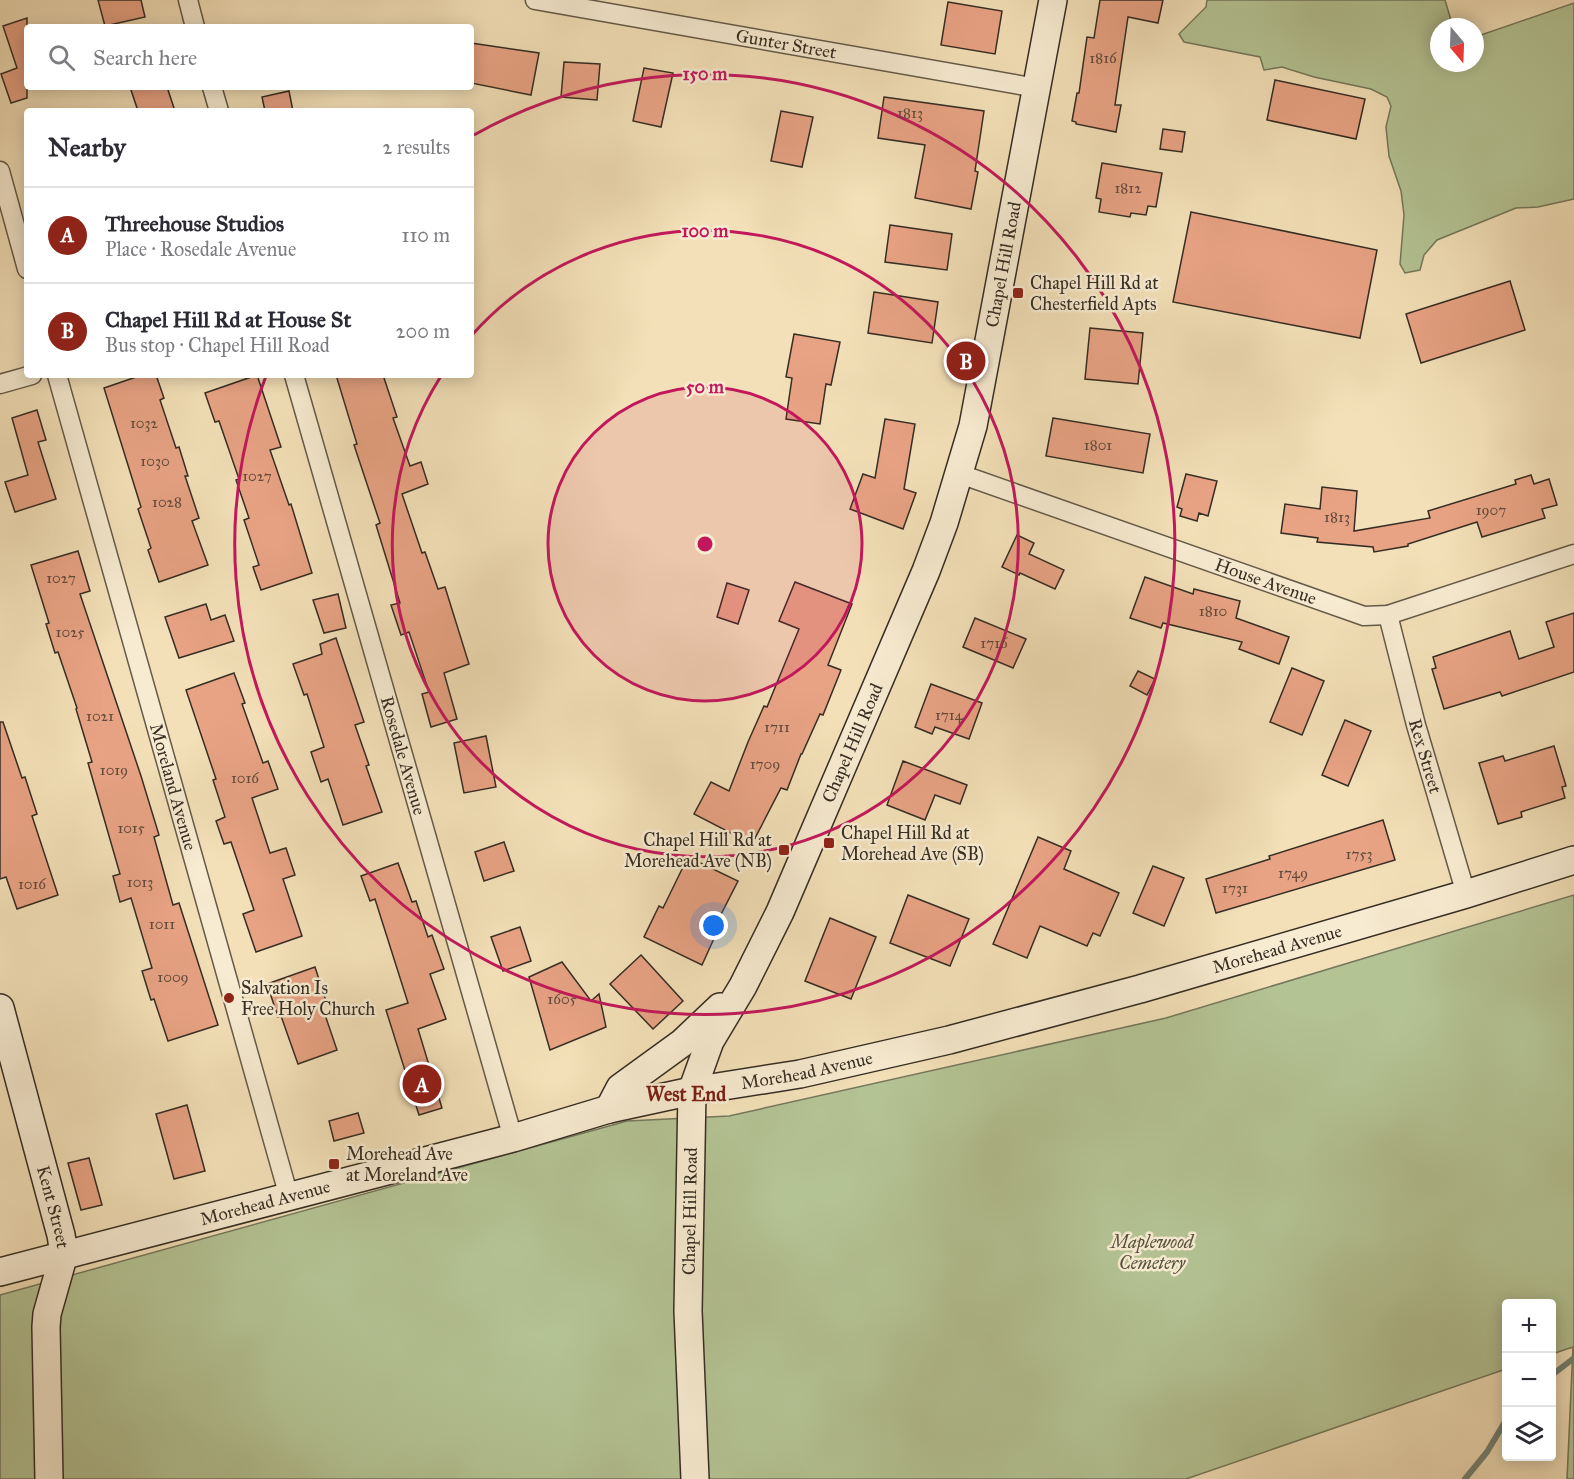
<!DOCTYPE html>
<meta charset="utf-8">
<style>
:root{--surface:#fff;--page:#f2f2f3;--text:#2b2b33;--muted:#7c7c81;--line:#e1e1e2;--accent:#8f2418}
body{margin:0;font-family:"IM FELL Great Primer",serif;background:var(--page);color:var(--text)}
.controls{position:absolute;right:18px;bottom:18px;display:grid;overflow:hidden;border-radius:6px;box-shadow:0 3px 15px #0003}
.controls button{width:54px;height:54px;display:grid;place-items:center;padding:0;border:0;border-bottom:2px solid var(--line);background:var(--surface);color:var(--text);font:30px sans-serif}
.compass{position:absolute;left:1430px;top:18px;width:54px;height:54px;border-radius:50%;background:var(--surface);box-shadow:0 3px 15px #0003;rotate:161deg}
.you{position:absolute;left:714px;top:926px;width:21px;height:21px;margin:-15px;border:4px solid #fff;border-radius:50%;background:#1a73e8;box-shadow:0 0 0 9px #1a73e833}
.badge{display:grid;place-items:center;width:39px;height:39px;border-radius:50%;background:var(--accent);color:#fff;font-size:20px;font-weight:700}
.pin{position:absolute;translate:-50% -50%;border:3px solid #fff;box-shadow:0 2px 6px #0006}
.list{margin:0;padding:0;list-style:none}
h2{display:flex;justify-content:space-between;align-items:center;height:78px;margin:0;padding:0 24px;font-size:26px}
h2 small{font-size:20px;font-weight:400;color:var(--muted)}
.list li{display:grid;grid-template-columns:39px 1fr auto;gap:18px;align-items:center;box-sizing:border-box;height:96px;padding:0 24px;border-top:2px solid var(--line)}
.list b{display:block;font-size:22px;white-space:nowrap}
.list p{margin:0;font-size:20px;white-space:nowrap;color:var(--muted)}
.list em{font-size:20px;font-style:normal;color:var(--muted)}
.icon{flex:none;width:33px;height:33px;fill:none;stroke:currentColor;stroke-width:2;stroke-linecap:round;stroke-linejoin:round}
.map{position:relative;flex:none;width:1574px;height:1479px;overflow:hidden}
.search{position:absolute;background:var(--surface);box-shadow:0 3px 15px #0003;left:24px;top:24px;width:450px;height:66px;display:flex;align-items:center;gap:15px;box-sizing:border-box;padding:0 21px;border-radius:6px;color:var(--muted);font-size:22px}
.panel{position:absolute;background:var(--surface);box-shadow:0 3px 15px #0003;left:24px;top:108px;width:450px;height:270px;border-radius:6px}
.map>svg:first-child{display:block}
.green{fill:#b4c394;stroke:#74785c;stroke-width:1.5}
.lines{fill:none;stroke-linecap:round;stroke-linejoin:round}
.stream{stroke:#738375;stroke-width:6}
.building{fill:#e8a384;stroke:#352d23;stroke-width:1.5}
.street-casing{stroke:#645a48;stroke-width:21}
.secondary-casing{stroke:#352d23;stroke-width:30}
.street{stroke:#f7ebd1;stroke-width:18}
.secondary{stroke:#f7ebd1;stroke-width:27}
.ring{fill:none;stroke:#c2185b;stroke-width:3}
.poi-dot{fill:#8f2418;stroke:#f7ebd1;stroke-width:2}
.labels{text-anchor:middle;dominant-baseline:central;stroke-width:5;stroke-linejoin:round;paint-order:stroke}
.number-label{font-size:15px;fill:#624a3b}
.street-label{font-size:18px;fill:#352d23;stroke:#f7ebd1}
.poi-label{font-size:18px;fill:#352d23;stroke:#f7ebd1;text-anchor:start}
.park-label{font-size:18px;font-style:italic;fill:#55523f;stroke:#f7ebd1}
.neighbourhood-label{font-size:20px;font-weight:bold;fill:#7a1f14;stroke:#f7ebd1}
.centre{fill:#c2185b;stroke:#f7ebd1;stroke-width:3}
.ring-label{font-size:18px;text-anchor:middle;font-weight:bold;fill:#c2185b;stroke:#f7ebd1;stroke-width:5;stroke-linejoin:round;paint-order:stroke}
</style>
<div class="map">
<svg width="1574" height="1479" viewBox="0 0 1574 1479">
<rect width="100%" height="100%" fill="#f3e0b8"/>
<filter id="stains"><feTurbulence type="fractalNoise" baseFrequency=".00333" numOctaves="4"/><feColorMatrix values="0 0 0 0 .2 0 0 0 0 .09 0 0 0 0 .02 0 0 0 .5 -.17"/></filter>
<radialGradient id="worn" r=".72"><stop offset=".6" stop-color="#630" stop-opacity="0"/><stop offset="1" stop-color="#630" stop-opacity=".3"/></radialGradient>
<g class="green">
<polygon points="1207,0 1445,0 1453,27 1439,27 1439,63 1475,63 1475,37 1574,3 1574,199 1538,207 1516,208 1437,240 1424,255 1420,270 1405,273 1400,264 1404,215 1401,191 1389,156 1386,127 1391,106 1387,97 1371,89 1314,77 1282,67 1264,70 1260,57 1184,42 1179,34 1206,7"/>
<polygon points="1574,895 1574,1479 1567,1479 1573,1347 1552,1354 1552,1304 1506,1304 1506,1369 1186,1479 0,1479 0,1295 627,1121 729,1116 1166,1018"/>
</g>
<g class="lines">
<g class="stream">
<polyline points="1552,1375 1574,1358"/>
<polyline points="1465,1479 1487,1452 1506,1420"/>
</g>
</g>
<g class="building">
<polygon points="98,0 141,0 145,17 105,26"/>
<polygon points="1100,0 1163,0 1158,23 1128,17 1115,105 1121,105 1116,132 1076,124 1076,122 1072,121 1077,93 1079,93 1087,37 1094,38"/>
<polygon points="948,2 1002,11 995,54 941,45"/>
<polygon points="27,18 27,98 11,103 1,74 17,68 3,26"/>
<polygon points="471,43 539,53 531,95 471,83"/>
<polygon points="564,62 600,64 597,100 561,97"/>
<polygon points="644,68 673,73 661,127 633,121"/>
<polygon points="1275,80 1365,99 1356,139 1267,120"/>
<polygon points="130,87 167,87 175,111 138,111"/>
<polygon points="289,91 293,111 265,111 262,97"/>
<polygon points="884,97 984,111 975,171 978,172 971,209 915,198 925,145 878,138"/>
<polygon points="781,111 813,117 802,167 771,161"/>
<polygon points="1163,129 1185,132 1182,152 1160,149"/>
<polygon points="1102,163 1162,173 1156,207 1148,206 1146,215 1131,213 1130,217 1099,212 1101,199 1096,198"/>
<polygon points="1191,212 1377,250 1360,338 1173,302"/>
<polygon points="890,225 952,234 947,270 885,262"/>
<polygon points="1510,281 1525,330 1421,363 1406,314"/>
<polygon points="874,292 938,302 932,343 868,333"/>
<polygon points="1090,328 1143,333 1138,384 1085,379"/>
<polygon points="794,334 840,342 831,385 826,384 820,424 786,419 792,378 786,377"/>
<polygon points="142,375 156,375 164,398 160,400 176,448 179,447 188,476 185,476 199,518 192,521 208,565 159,582 148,550 151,548 138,509 141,507 104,388"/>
<polygon points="257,375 281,447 270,450 289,505 291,504 312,573 261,590 253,567 259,565 244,520 249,518 236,480 239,479 219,421 215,422 205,393"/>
<polygon points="336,375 383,375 397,417 393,418 410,466 421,462 428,484 402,494 422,553 425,552 438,589 445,587 469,664 444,673 457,719 431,727 422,694 429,692 409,632 401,635 391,605 400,603 376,525 380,523 354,445 357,444"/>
<polygon points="37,410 46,440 38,442 56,499 15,512 5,482 28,475 12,418"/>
<polygon points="1053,418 1150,434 1143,473 1046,456"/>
<polygon points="885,419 915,424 904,489 916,493 903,529 850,509 863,474 875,478"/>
<polygon points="1186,474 1217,481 1208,516 1199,513 1197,521 1180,516 1182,509 1177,507"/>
<polygon points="1531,475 1534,484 1549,479 1557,505 1542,509 1545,518 1482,537 1477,522 1408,544 1408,546 1374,552 1373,547 1317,542 1318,538 1281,533 1285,504 1320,509 1322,487 1357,491 1354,531 1430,518 1428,511 1516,484 1515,480"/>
<polygon points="1017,535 1034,543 1029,554 1064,570 1055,589 1020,573 1019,575 1002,567"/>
<polygon points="78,551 90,591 80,594 141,776 159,835 154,837 173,905 179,903 218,1025 168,1041 154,999 151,1000 142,971 152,968 131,898 120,902 113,876 120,874 88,763 92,762 76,709 77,708 58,652 55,653 46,624 49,623 31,565"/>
<polygon points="1145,577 1193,594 1194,589 1240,601 1236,618 1289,637 1279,664 1239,649 1242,642 1163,623 1161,628 1130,618"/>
<polygon points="795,582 852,604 828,665 841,670 823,715 820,714 802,754 801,754 787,790 781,788 752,844 694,814 711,782 729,791 748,742 764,706 767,707 799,629 779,621"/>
<polygon points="727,583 749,590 738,624 717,617"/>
<polygon points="338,594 346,628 324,633 313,600"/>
<polygon points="206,604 211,620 225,615 234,641 179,658 165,617"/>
<polygon points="1574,613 1574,672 1502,696 1500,692 1444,709 1432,669 1436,668 1433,657 1510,631 1519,659 1554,647 1546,622"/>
<polygon points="975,618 1026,639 1013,668 963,647"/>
<polygon points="336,638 364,722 355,725 369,765 366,766 382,812 343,825 328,779 321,782 311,752 324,747 307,694 304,695 293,664 322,654 320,644"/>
<polygon points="1292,668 1324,681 1302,735 1270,722"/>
<polygon points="1138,671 1155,679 1147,695 1130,686"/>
<polygon points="234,673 245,703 242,704 263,763 268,761 278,789 252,798 270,853 286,848 295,875 283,879 302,936 256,952 243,914 254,910 231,842 224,844 216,821 225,817 213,780 216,779 186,690"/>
<polygon points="931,684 982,703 969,739 935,727 932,734 915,727"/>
<polygon points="1345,720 1371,731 1348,786 1322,775"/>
<polygon points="0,722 3,722 22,778 25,777 37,814 32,816 58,895 17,909 6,877 0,879"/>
<polygon points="486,736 496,787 464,793 454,743"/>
<polygon points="1554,746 1566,786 1562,787 1565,798 1521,812 1522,817 1498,824 1479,763 1503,756 1505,761"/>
<polygon points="903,761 967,785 960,804 935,795 925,820 887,805"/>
<polygon points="1383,820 1395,860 1216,913 1206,879 1270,859 1269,856"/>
<polygon points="1038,837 1071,851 1064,869 1119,893 1100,936 1093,933 1087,946 1040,926 1027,958 993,944"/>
<polygon points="504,842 514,871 484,881 475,852"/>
<polygon points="688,857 738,881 712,932 716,934 702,965 644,937 659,906 663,908"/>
<polygon points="398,863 412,902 416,901 428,937 432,935 444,969 430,974 446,1019 418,1029 442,1108 419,1115 386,1010 408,1003 375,899 370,901 361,876"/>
<polygon points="1153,866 1184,878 1164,926 1133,913"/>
<polygon points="908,895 969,919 950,966 890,943"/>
<polygon points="830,918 876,937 851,999 805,981"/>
<polygon points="520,927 531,961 503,971 491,937"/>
<polygon points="641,955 683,1001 653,1029 610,984"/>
<polygon points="562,962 591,1001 599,994 606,1027 550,1050 529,977"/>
<polygon points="315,967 326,1001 321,1003 337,1050 298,1064 281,1016 278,1017 267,984"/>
<polygon points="187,1105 205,1171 174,1179 156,1114"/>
<polygon points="358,1113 364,1133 334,1141 329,1121"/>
<polygon points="89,1158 102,1205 81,1210 68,1163"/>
</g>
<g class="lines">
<g class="street-casing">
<g id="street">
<polyline points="188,0 195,27"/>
<path id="s1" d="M535 0 1037 88"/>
<polyline points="212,87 219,111"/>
<polyline points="0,171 27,269"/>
<path id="s2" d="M57 375 289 1197"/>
<path id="s3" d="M294 375 513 1138"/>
<polyline points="0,384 32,375"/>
<path id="s4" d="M960 474 1364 616 1388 615 1574 554"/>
<path id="s5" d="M1388 615 1416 725 1466 894"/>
</g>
</g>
<g class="secondary-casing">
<g id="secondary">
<path id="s6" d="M0 1008 61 1235 64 1254 47 1314 46 1327 49 1479"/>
<polyline points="609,1109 620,1088 682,1043 720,1007"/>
<path id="s7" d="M0 1272 513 1138 609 1109 692 1091 800 1074 949 1040 1140 989 1466 894 1574 860"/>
<path id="s8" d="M695 1479 688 1311 692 1091 710 1041 743 986 780 912 926 571 944 523 973 426 1053 0"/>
</g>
</g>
<use href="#street" class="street"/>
<use href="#secondary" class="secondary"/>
</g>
<circle cx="705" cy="544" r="157" fill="#c2185b" fill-opacity=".12"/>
<g class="ring">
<circle cx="705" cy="544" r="157"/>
<path d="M472 335A313 313 0 1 1 441 376"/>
<path d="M474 135A470 470 0 1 1 266 376"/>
</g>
<g class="poi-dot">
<rect x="1012" y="287" width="12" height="12" rx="3"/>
<rect x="823" y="837" width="12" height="12" rx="3"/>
<rect x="778" y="844" width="12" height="12" rx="3"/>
<circle cx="229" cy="998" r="6"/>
<rect x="328" y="1158" width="12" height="12" rx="3"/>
</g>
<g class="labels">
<g class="number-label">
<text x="1103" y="58">1816</text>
<text x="910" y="113">1813</text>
<text x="1128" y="188">1812</text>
<text x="144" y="423">1032</text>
<text x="1098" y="445">1801</text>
<text x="155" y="461">1030</text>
<text x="257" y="476">1027</text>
<text x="167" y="502">1028</text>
<text x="1491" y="510">1907</text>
<text x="1337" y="517">1813</text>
<text x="61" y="578">1027</text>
<text x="1213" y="611">1810</text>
<text x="70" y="632">1025</text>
<text x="994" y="643">1716</text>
<text x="949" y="715">1714</text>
<text x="100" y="716">1021</text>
<text x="777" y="727">1711</text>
<text x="765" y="764">1709</text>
<text x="114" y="770">1019</text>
<text x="245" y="778">1016</text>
<text x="131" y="828">1015</text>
<text x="1359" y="854">1753</text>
<text x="1293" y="873">1749</text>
<text x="140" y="882">1013</text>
<text x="32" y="884">1016</text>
<text x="1235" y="888">1731</text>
<text x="162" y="924">1011</text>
<text x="173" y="977">1009</text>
<text x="562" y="999">1605</text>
</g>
<g class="street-label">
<text stroke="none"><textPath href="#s1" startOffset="255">Gunter Street</textPath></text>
<text stroke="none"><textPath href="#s8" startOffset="1276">Chapel Hill Road</textPath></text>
<text stroke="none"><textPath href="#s4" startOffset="324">House Avenue</textPath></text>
<text stroke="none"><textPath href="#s8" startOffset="772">Chapel Hill Road</textPath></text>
<text stroke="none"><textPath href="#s5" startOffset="146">Rex Street</textPath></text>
<text stroke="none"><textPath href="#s3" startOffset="396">Rosedale Avenue</textPath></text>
<text stroke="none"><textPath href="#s2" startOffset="428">Moreland Avenue</textPath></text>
<text stroke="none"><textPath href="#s7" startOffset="1318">Morehead Avenue</textPath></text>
<text stroke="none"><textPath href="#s7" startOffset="832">Morehead Avenue</textPath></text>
<text stroke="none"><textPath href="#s7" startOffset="274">Morehead Avenue</textPath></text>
<text stroke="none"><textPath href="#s6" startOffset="206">Kent Street</textPath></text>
<text stroke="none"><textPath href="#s8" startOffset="268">Chapel Hill Road</textPath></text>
</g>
<g class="poi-label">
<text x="1030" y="283">Chapel Hill Rd at<tspan x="1030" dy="21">Chesterfield Apts</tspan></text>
<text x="841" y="833">Chapel Hill Rd at<tspan x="841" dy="21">Morehead Ave (SB)</tspan></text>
<text x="772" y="840" text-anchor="end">Chapel Hill Rd at<tspan x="772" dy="21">Morehead Ave (NB)</tspan></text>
<text x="241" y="988">Salvation Is<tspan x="241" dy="21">Free Holy Church</tspan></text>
<text x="346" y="1154">Morehead Ave<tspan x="346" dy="21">at Moreland Ave</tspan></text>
</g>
<g class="park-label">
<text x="1152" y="1242">Maplewood<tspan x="1152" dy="21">Cemetery</tspan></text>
</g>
<g class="neighbourhood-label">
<text x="686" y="1094">West End</text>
</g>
</g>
<circle cx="705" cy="544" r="9" class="centre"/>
<g class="ring-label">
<text x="705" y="80">150 m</text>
<text x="705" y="237">100 m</text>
<text x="705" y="393">50 m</text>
</g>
<rect width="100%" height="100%" filter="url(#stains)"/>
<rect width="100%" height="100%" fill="url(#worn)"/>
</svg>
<div class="controls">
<button>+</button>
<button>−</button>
<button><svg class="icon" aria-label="layers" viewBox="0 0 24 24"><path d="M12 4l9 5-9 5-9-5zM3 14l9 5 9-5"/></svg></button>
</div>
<svg class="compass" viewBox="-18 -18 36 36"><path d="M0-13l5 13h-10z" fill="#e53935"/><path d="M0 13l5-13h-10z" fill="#7c7c81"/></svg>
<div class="you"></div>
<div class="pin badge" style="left:422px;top:1084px">A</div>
<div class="pin badge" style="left:966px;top:361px">B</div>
<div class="search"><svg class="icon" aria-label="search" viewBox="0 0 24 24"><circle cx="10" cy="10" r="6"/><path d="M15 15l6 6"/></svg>Search here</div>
<section class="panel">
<h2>Nearby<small>2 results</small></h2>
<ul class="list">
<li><span class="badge">A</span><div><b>Threehouse Studios</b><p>Place · Rosedale Avenue</p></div><em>110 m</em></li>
<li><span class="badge">B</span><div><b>Chapel Hill Rd at House St</b><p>Bus stop · Chapel Hill Road</p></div><em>200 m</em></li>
</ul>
</section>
</div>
